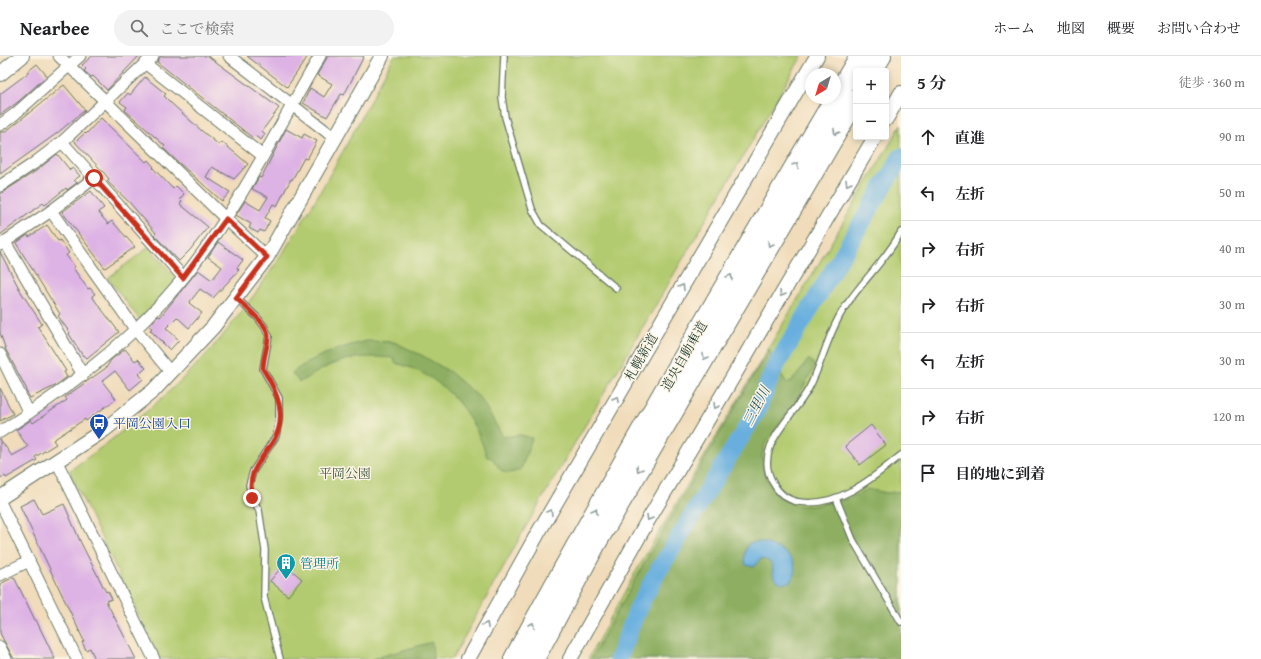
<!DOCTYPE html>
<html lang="ja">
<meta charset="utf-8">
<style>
:root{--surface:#fff;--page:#f2f2f2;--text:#202124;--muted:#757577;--line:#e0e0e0}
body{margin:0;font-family:"Gentium Book Plus","Noto Serif JP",serif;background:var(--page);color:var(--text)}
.controls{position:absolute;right:12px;top:12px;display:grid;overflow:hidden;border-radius:4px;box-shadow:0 2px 6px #0003}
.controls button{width:36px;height:36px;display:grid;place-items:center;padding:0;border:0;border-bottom:1px solid var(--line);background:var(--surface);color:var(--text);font:20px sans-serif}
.compass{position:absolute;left:805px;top:12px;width:36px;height:36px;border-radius:50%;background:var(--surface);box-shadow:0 2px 6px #0003;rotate:218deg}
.stop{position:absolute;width:12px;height:12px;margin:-9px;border:3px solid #c8321e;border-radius:50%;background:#fff}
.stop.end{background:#c8321e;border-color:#fff;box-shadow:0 1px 4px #0008}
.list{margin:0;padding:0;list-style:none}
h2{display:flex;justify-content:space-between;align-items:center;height:52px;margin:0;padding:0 16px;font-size:17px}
h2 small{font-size:13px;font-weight:400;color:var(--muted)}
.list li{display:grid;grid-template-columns:26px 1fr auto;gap:12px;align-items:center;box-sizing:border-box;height:56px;padding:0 16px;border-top:1px solid var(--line)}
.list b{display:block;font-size:15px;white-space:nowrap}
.list em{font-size:13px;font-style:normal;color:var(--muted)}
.icon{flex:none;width:22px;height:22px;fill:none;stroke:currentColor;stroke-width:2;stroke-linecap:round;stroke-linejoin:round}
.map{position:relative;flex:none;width:901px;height:603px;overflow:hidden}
header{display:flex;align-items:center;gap:24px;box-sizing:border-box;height:56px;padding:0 20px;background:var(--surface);border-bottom:1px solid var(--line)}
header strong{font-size:19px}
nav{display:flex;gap:22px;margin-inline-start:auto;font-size:14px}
.search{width:280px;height:36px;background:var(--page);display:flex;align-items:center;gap:10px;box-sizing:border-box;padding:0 14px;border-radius:22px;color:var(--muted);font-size:15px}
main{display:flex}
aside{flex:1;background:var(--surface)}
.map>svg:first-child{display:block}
.green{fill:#b3cb70;stroke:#698452}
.forest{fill:#8eaf62;stroke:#56764b}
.water{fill:#67afdf;stroke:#43768a}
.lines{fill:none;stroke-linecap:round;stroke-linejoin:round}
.river{stroke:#67afdf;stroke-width:18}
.building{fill:#ddb2e5}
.service-casing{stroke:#687563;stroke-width:8}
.minor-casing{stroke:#687563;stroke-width:13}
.tertiary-casing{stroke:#687563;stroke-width:16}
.motorway-casing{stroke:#687563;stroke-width:22}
.service{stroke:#fff;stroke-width:5.5}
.minor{stroke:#fff;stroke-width:11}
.tertiary{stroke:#fff;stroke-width:14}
.motorway{stroke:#fff;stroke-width:20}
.oneway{stroke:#8f9e9a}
.route{stroke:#c8321e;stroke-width:5}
.labels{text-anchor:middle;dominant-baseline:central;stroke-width:3;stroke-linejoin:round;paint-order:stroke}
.street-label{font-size:13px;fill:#1f3d34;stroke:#fcf5e5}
.transit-label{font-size:13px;fill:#164399;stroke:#fcf5e5;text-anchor:start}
.park-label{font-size:13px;fill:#3d5940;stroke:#fcf5e5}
.culture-label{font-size:13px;fill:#0d838f;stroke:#fcf5e5;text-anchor:start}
.water-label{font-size:14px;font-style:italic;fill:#315a5f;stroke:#fcf5e5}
</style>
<header>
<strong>Nearbee</strong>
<div class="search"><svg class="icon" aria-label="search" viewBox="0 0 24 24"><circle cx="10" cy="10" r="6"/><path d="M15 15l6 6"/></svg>ここで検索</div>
<nav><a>ホーム</a><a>地図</a><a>概要</a><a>お問い合わせ</a></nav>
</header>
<main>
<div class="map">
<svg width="901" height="603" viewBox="0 0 901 603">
<rect width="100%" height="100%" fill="#fcf5e5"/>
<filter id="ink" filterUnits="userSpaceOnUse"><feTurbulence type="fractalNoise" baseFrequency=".025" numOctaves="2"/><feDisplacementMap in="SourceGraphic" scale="8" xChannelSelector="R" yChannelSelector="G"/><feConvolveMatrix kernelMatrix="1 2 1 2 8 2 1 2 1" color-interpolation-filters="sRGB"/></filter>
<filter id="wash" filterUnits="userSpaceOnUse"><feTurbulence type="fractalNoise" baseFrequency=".012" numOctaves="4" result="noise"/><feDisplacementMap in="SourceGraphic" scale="16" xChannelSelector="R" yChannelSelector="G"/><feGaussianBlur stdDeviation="0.9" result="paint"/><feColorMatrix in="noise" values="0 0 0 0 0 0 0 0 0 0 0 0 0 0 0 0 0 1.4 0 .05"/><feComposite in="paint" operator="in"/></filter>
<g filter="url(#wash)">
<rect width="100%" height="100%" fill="#f0dcba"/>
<g class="green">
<path d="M394 0H802L529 465 452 603H160L69 415C122 377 176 335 219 284 291 198 341 99 394 0Z"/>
<polygon points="901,69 901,603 588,603 635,517"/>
<polygon points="149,191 177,223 140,264 108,222"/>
</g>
<g class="forest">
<path d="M367 285 394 286 423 300 450 316 481 343 503 381 520 379 532 382 521 413C505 421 501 416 492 402L487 401C473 356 443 318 395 307L394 302C367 300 349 300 324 312 315 316 309 323 299 326L292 317C313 300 341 291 367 285Z"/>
<path d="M769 293 774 307 787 327C797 323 802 311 809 303L815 310 793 350 765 388 762 399 764 417 776 439 794 449 811 450 847 443 868 433 887 437 901 435V603H591L638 518Z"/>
<polygon points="432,586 433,603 372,603"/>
</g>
<path class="water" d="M760 486C779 490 806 504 790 526L782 527 775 523C770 513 777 504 760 503L754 511 746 509C742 502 745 494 749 487Z"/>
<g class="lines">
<polyline class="river" points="618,603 639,550 657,517 758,353 774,313 901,101"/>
</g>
<g id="blocks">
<g class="building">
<polygon points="92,0 139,0 107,34 93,20 91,21 84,15 86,13 82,9"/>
<polygon points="161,0 208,0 279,52 262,75 265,78 261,84 255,80 253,82 157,6"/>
<polygon points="247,0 308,0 287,31"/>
<polygon points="328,0 364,0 344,39 341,38 327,61 303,47 310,32 324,41 332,28 317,19"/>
<polygon points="37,8 47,20 18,46 0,59 0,38 28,17 27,16"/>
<polygon points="145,21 166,38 164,40 172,48 202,75 219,89 222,86 248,108 234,123 212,111 206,121 230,136 222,145 179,107 163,92 165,90 125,54 127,51 120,46 128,37 130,39"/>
<polygon points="64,29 85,54 56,78 0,118 0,76 5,76"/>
<polygon points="101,62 146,106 148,104 154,111 153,112 173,133 176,130 184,138 180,143 182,145 180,148 208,171 190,194 179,205 154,179 156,177 129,146 107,125 109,123 105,118 75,86 85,77 86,78"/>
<polygon points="286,73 302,82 304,78 317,85 307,103 304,102 292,124 291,123 277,150 273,148 265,162 270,165 264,176 260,174 258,177 249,172 251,168 236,159 245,145 260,154 268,141 252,133 259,121 261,122"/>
<polygon points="57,98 70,114 73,112 80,120 74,124 77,127 67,134 66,132 45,149 43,147 0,179 0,138 36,115"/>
<polygon points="91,135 104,152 98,156 108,168 112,165 135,191 105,212 62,156"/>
<polygon points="47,169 58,185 60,184 69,197 66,199 75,211 73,212 88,233 90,232 95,238 92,240 96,246 119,276 87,302 84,299 83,300 69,278 70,277 58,260 60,258 16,187 28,179 29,181"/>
<polygon points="218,186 243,204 237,212 239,214 213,242 200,233 189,247 202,257 189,272 177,261 166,272 179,284 170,294 150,274 152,272 149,270 158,260 160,261 198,214 212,224 222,211 208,201"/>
<polygon points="0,196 21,236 42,268 38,271 66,315 64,316 67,321 55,330 30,342 26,335 27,334 6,294 0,277"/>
<polygon points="125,293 135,305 138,303 146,312 139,318 143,323 130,334 115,315 102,325 116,343 86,365 85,363 53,384 56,388 35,401 37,404 6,422 5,420 0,422 0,383 12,400 28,391 16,374 31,364 33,367 67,344 65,341 106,312 111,304"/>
<polygon points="0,332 13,358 0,365"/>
<polygon points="871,369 886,389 860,409 845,390"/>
<polygon points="34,443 42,458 64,448 81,487 106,536 108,535 112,543 106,545 136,603 95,603 90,592 86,594 82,586 84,585 20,450"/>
<polygon points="284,508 302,523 288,540 270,525"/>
<polygon points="14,521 35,564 36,564 55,603 14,603 4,585 0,577 0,528"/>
</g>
</g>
</g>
<g filter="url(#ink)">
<use href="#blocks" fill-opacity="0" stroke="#687563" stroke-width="1"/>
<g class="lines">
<g class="service-casing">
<g id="service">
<polyline points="504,0 502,41 505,61 532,153 541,169 616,232"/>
<path d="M901 176C886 204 862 225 845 251 828 276 823 306 809 332 793 362 752 391 773 427 779 438 787 444 799 446 838 452 873 422 901 399"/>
<polyline points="236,242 257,261 264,270 269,280 263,313 279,342 279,363 276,380 253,415 249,429 252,442 259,454 265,494 264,541 280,603"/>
<polyline points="836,442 853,484 901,566"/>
</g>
</g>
<g class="minor-casing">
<g id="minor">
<polyline points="59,0 226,163 267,201"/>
<polyline points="229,0 336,83"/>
<polyline points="146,8 263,100"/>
<polyline points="0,69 15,58 80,0"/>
<polyline points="62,86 183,221"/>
<polyline points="0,130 33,108 62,86 153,0"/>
<polyline points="51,155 135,273 171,317"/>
<polyline points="5,186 83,319"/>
<polyline points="0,189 51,155 94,122"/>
<polyline points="0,298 29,357"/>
<path d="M0 376C67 333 133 284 184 221 238 153 276 75 320 0"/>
<polyline points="57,406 154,603"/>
<polyline points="0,446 77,603"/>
<polyline points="0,519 29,505"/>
<polyline points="0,591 6,603"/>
</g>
</g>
<g class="tertiary-casing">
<g id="tertiary">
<polyline points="0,18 22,0"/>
<polyline points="886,63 901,37"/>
<polyline points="0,442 104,374 153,335 213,271 267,201 382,0"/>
<polyline points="468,603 538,477 817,0"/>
<polyline points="570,603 647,466 875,81"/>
</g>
</g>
<g class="motorway-casing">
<g id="motorway">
<polyline points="872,15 881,0"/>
<path d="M514 603C625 399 742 200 860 0"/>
<polyline points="534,603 595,489 856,43"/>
</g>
</g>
<use href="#service" class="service"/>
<use href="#minor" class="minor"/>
<use href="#tertiary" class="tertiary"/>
<use href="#motorway" class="motorway"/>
</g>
<defs><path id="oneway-chevron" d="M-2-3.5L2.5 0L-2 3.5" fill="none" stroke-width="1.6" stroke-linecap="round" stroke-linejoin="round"/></defs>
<g class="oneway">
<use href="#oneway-chevron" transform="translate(836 76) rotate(120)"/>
<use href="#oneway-chevron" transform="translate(796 109) rotate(-59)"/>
<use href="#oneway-chevron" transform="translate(848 127) rotate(121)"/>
<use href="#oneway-chevron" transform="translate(770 188) rotate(120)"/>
<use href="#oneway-chevron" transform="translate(730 221) rotate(-60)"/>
<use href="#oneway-chevron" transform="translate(682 231) rotate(-60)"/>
<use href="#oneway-chevron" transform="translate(782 238) rotate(121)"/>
<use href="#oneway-chevron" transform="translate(705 301) rotate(120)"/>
<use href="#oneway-chevron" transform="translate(616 343) rotate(-60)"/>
<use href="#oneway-chevron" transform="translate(716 350) rotate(121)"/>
<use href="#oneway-chevron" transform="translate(639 413) rotate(120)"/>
<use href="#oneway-chevron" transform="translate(595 455) rotate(-60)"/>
<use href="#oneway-chevron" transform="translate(550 456) rotate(-59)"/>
<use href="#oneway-chevron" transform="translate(649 462) rotate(120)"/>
<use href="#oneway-chevron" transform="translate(486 569) rotate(-61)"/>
<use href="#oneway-chevron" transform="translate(532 569) rotate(-61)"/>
</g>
</g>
<g class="lines" filter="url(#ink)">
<path class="route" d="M94 122 183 222 226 163 267 201 236 242C245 251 270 269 268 282 267 293 263 302 263 313 277 335 289 362 272 387 259 407 247 416 252 442"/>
</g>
<defs>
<g id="bus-pin" transform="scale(1)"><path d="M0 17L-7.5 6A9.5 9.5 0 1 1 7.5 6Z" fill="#1a4fb4" stroke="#fcf5e5"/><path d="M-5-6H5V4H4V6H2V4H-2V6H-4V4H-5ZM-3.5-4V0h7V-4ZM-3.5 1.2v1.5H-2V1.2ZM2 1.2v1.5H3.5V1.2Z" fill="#fff"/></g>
<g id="building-pin" transform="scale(1)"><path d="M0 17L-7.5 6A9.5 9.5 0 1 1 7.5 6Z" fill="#0f9aa8" stroke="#fcf5e5"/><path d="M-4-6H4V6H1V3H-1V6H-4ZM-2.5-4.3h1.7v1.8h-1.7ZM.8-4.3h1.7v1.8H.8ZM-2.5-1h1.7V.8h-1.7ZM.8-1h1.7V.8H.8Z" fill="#fff"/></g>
</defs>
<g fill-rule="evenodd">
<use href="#bus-pin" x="99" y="367"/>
<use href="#building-pin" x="286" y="507"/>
</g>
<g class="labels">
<g class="street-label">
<text transform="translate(684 300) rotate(-60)">道央自動車道</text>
<text transform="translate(641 301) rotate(-60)">札幌新道</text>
</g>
<g class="transit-label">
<text x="113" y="367">平岡公園入口</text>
</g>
<g class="park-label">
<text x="345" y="417">平岡公園</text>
</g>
<g class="culture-label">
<text x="300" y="507">管理所</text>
</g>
<g class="water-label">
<text transform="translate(756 350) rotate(-63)">三里川</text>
</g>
</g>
</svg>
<div class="controls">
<button>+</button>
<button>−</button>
</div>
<svg class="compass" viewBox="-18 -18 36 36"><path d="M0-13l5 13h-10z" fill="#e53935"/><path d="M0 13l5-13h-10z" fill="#757577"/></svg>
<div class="stop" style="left:94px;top:122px"></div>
<div class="stop end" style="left:252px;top:442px"></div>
</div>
<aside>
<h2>5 分<small>徒歩 · 360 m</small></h2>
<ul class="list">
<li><svg class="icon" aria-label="ahead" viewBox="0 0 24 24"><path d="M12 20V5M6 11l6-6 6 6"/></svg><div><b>直進</b></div><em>90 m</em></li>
<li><svg class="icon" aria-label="left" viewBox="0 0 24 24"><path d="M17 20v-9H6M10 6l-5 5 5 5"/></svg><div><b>左折</b></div><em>50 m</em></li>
<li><svg class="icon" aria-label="right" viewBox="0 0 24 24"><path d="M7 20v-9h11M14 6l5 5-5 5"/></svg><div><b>右折</b></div><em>40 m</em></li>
<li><svg class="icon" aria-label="right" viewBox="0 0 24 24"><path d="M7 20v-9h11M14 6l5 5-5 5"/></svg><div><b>右折</b></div><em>30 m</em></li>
<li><svg class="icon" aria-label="left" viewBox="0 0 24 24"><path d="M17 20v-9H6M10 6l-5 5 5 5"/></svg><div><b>左折</b></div><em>30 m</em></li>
<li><svg class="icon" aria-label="right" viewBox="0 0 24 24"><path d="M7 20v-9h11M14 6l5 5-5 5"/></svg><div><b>右折</b></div><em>120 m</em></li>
<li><svg class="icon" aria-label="arrive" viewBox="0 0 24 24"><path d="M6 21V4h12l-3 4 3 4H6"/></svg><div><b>目的地に到着</b></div></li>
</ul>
</aside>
</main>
